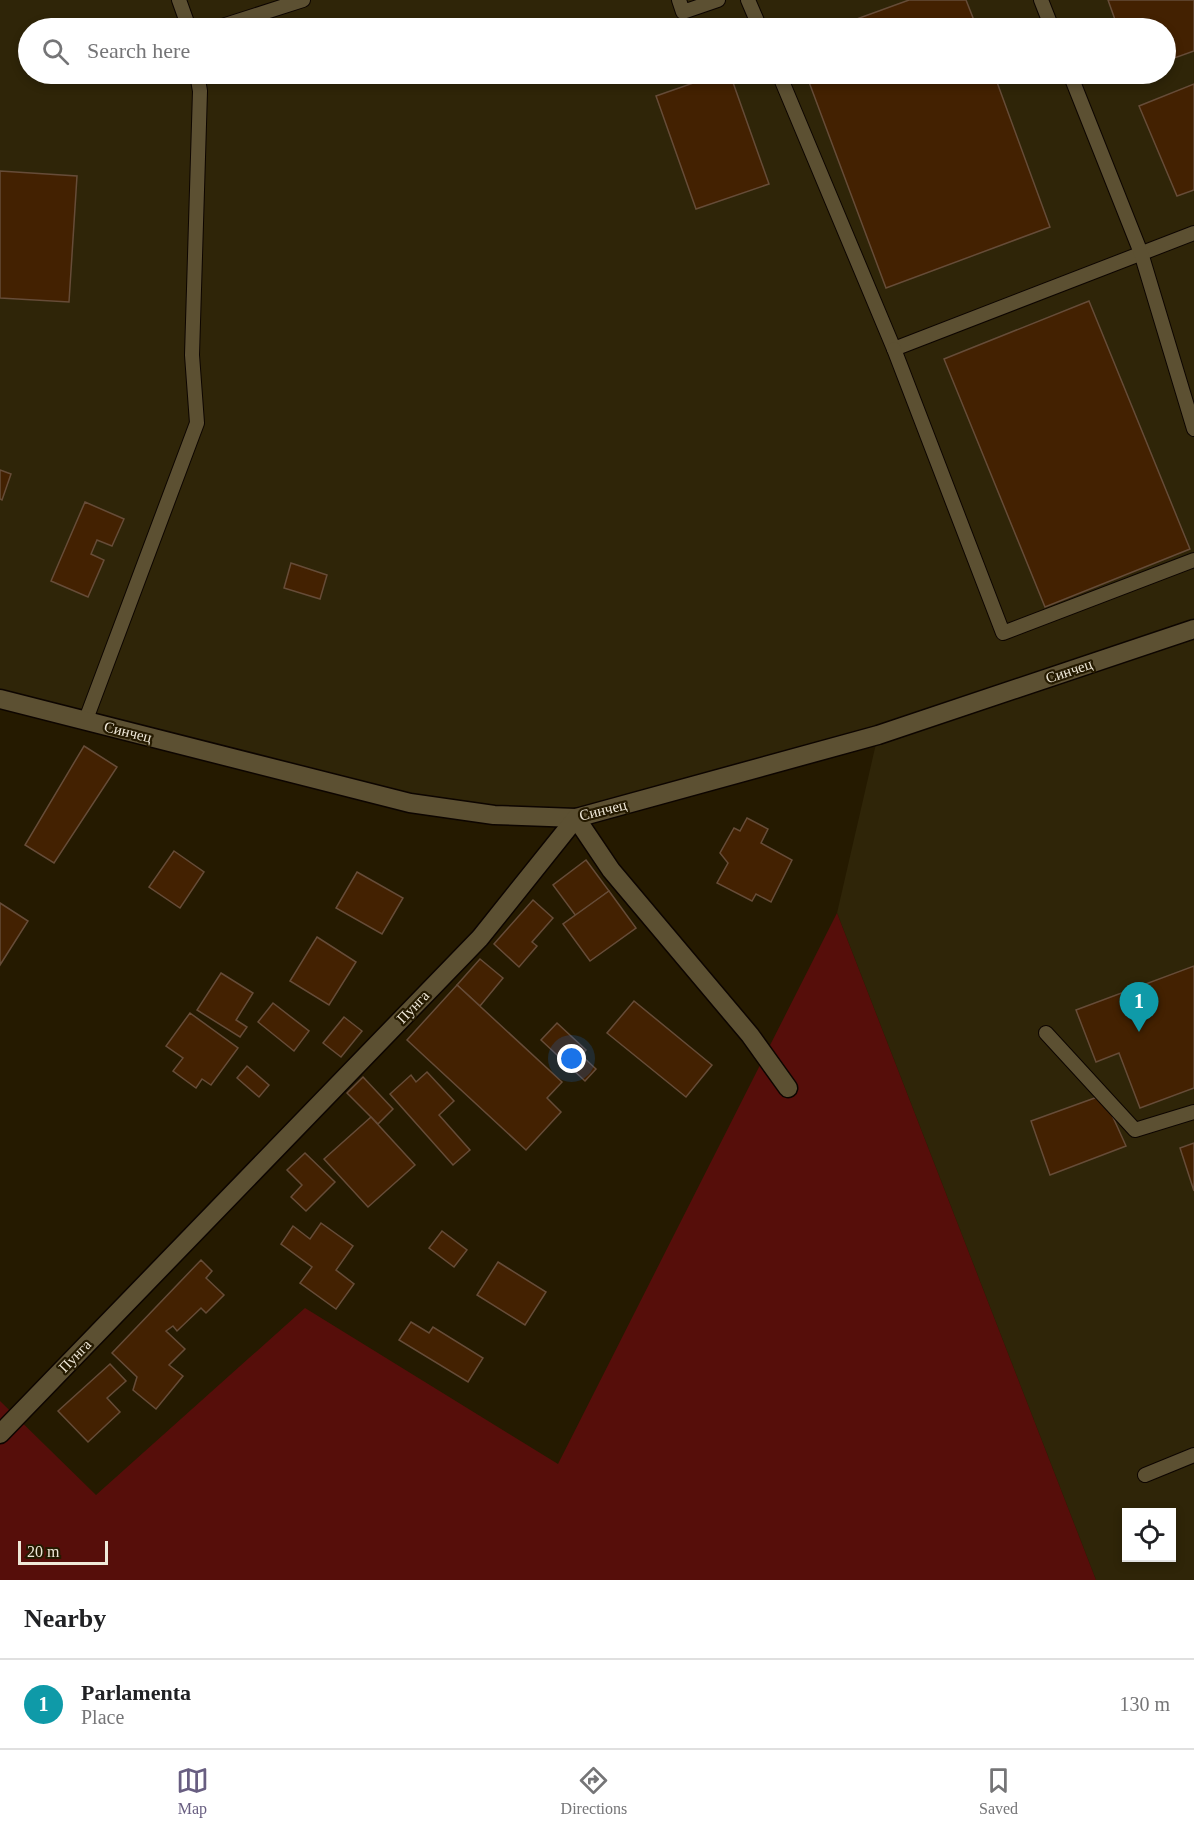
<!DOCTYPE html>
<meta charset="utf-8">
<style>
:root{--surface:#fff;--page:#f6f6f6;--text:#202124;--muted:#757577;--line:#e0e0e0;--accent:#685e81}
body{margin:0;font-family:"Times New Roman",serif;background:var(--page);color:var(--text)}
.controls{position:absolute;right:18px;bottom:18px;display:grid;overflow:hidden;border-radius:0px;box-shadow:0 3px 9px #0003}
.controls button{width:54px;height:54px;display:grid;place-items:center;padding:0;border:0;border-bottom:2px solid var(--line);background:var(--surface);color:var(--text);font:30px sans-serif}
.scale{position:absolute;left:18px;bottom:15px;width:90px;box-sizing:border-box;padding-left:6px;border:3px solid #efe8d8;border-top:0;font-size:16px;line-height:21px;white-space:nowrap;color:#efe8d8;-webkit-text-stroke:4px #251a00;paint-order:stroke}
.you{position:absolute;left:572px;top:1059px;width:21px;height:21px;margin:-15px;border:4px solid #fff;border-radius:50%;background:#1a73e8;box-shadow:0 0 0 9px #1a73e833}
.badge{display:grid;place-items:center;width:39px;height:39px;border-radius:50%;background:var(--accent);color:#fff;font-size:20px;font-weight:700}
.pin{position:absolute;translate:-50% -50px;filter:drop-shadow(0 2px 3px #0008)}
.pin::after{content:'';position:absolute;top:32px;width:21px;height:18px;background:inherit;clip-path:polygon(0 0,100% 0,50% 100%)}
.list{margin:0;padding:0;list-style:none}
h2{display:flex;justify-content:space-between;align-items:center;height:78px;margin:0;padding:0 24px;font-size:26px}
h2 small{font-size:20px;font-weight:400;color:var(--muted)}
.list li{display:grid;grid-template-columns:39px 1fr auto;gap:18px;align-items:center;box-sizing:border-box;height:90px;padding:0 24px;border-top:2px solid var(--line)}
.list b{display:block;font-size:22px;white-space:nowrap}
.list p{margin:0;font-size:20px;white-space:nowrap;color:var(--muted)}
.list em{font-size:20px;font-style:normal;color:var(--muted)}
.icon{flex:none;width:33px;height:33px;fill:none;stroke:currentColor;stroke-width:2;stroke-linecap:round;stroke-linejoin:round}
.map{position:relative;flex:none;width:1194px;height:1580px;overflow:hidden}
.search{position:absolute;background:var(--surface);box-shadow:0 3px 9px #0003;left:18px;right:18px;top:18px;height:66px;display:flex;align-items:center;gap:15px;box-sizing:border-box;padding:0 21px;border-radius:33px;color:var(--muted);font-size:22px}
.sheet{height:168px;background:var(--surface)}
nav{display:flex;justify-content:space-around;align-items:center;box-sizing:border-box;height:84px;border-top:2px solid var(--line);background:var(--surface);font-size:16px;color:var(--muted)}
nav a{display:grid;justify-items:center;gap:3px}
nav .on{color:var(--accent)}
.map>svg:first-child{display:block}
.built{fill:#2f2508;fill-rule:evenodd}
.green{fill:#560e0a}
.building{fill:#432101;stroke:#664c38;stroke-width:1.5}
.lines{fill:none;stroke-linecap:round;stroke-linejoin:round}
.lane-casing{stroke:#0d0500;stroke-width:16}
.street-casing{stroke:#0d0500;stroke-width:21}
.lane{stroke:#5c5032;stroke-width:14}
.street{stroke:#5c5032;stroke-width:18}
.labels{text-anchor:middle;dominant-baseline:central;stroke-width:4.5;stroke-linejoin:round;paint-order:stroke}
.street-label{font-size:15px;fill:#efe8d8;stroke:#251a00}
</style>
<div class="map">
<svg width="1194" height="1580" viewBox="0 0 1194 1580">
<rect width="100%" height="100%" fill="#251a00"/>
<path class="built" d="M0 0H1194V1580H1096L837 913 878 735 576 818 494 815 0 699ZM28 28H1166V74H28ZM1126 1512H1172V1558H1126Z"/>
<polygon class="green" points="837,913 1096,1580 0,1580 0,1401 96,1495 305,1308 558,1464"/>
<g class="building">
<polygon points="909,0 966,0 977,28 832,28"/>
<polygon points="1108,0 1194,0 1194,51 1166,61 1166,28 1118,28"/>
<polygon points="719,74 730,74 769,184 696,209 656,96"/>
<polygon points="806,74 994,74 1050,227 886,288"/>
<polygon points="1194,84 1194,190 1177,196 1139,106"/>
<polygon points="0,171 77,176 69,302 0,298"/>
<polygon points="1089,301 1190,549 1045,607 944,359"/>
<polygon points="0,470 11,474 2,500 0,499"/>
<polygon points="85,502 124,519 112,546 97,540 91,554 104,560 88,597 51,581"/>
<polygon points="291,563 327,575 320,599 284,588"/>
<polygon points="84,746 117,767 54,863 25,845"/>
<polygon points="747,818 768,829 761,843 792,860 771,902 756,894 752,901 717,883 728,863 720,853 734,828 740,831"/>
<polygon points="174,851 204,872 180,908 149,887"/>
<polygon points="586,860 609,891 576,916 553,885"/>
<polygon points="357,872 403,898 382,934 336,908"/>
<polygon points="609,891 636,928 590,961 563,924"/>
<polygon points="533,900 553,918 532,942 537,946 519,967 494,944"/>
<polygon points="0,903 28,921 0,965"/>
<polygon points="317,937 356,962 329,1005 290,981"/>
<polygon points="480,959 503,978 480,1006 457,985"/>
<polygon points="1194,966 1194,1088 1140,1108 1119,1053 1096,1062 1076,1010"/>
<polygon points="221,973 253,993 236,1020 247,1027 240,1037 197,1010"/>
<polygon points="457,985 562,1082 547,1098 561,1112 526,1150 407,1040"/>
<polygon points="634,1001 712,1065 686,1097 607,1033"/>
<polygon points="273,1003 309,1031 294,1051 258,1022"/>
<polygon points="190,1013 238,1048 211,1085 202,1079 196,1088 173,1071 183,1058 166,1046"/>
<polygon points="344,1017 362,1031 341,1057 323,1043"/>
<polygon points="557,1023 586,1050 581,1055 596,1069 585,1081 541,1040"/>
<polygon points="247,1066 269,1085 259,1097 237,1078"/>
<polygon points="427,1072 454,1101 439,1115 470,1150 453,1165 390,1094 411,1075 416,1082"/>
<polygon points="363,1077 393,1109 378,1124 347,1093"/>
<polygon points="1103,1095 1126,1146 1050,1175 1031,1121"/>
<polygon points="371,1117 415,1165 368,1207 324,1159"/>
<polygon points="1194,1143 1194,1191 1180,1148"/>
<polygon points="305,1153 335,1182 306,1211 291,1197 302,1185 287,1170"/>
<polygon points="321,1223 353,1246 336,1270 354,1284 336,1309 300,1283 312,1267 281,1244 293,1226 310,1239"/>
<polygon points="442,1231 467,1250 454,1267 429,1248"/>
<polygon points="201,1260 212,1271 206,1278 224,1295 206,1313 201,1308 177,1331 173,1326 166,1331 185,1349 169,1365 183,1376 156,1409 133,1390 137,1377 112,1353"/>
<polygon points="498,1262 546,1292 525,1325 477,1295"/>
<polygon points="411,1322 429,1333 433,1327 483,1358 468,1382 399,1340"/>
<polygon points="110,1364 126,1381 107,1398 120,1412 88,1442 58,1411"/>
</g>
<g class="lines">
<g class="lane-casing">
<g id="lane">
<polyline points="179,0 189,28"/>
<polyline points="679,0 683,12 718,0"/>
<polyline points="748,0 760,28"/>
<polyline points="1041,0 1052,28"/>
<polyline points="216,28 303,0"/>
<polyline points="779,74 894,349 1194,233"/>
<polyline points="1070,74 1141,253 1194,429"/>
<polyline points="894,349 1003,633 1194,560"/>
<polyline points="85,722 197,423 192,355 200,91 197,74"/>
<polyline points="1046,1033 1135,1130 1194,1112"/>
<polyline points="1145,1475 1194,1455"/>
</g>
</g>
<g class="street-casing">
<g id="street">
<polyline points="0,699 410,803 494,815 576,818 878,735 1194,629"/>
<polyline points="0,1434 480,938 576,818 611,870 750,1035 788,1088"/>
</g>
</g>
<use href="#lane" class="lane"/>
<use href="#street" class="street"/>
</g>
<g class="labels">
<g class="street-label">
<text transform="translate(1069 671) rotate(-19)">Синчец</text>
<text transform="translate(128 732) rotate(14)">Синчец</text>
<text transform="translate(603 810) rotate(-14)">Синчец</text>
<text transform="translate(413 1007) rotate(-46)">Пунга</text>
<text transform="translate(75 1356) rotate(-46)">Пунга</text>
</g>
</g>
</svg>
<div class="controls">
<button><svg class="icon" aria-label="locate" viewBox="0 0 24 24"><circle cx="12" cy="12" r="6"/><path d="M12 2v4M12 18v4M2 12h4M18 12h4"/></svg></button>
</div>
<div class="scale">20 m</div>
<div class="you"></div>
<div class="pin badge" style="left:1139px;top:1032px;background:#0f9aa8">1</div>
<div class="search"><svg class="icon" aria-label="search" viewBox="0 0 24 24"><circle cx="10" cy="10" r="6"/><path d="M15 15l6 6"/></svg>Search here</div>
</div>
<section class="sheet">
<h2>Nearby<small></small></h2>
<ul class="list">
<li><span class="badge" style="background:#0f9aa8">1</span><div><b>Parlamenta</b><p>Place</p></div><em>130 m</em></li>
</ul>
</section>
<nav>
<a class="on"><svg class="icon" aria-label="map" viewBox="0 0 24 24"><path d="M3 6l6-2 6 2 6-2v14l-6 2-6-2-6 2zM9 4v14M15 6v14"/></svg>Map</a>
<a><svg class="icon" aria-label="directions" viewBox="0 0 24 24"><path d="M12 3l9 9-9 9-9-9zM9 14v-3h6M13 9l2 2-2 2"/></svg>Directions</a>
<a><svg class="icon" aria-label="saved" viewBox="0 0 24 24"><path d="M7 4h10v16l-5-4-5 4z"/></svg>Saved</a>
</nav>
